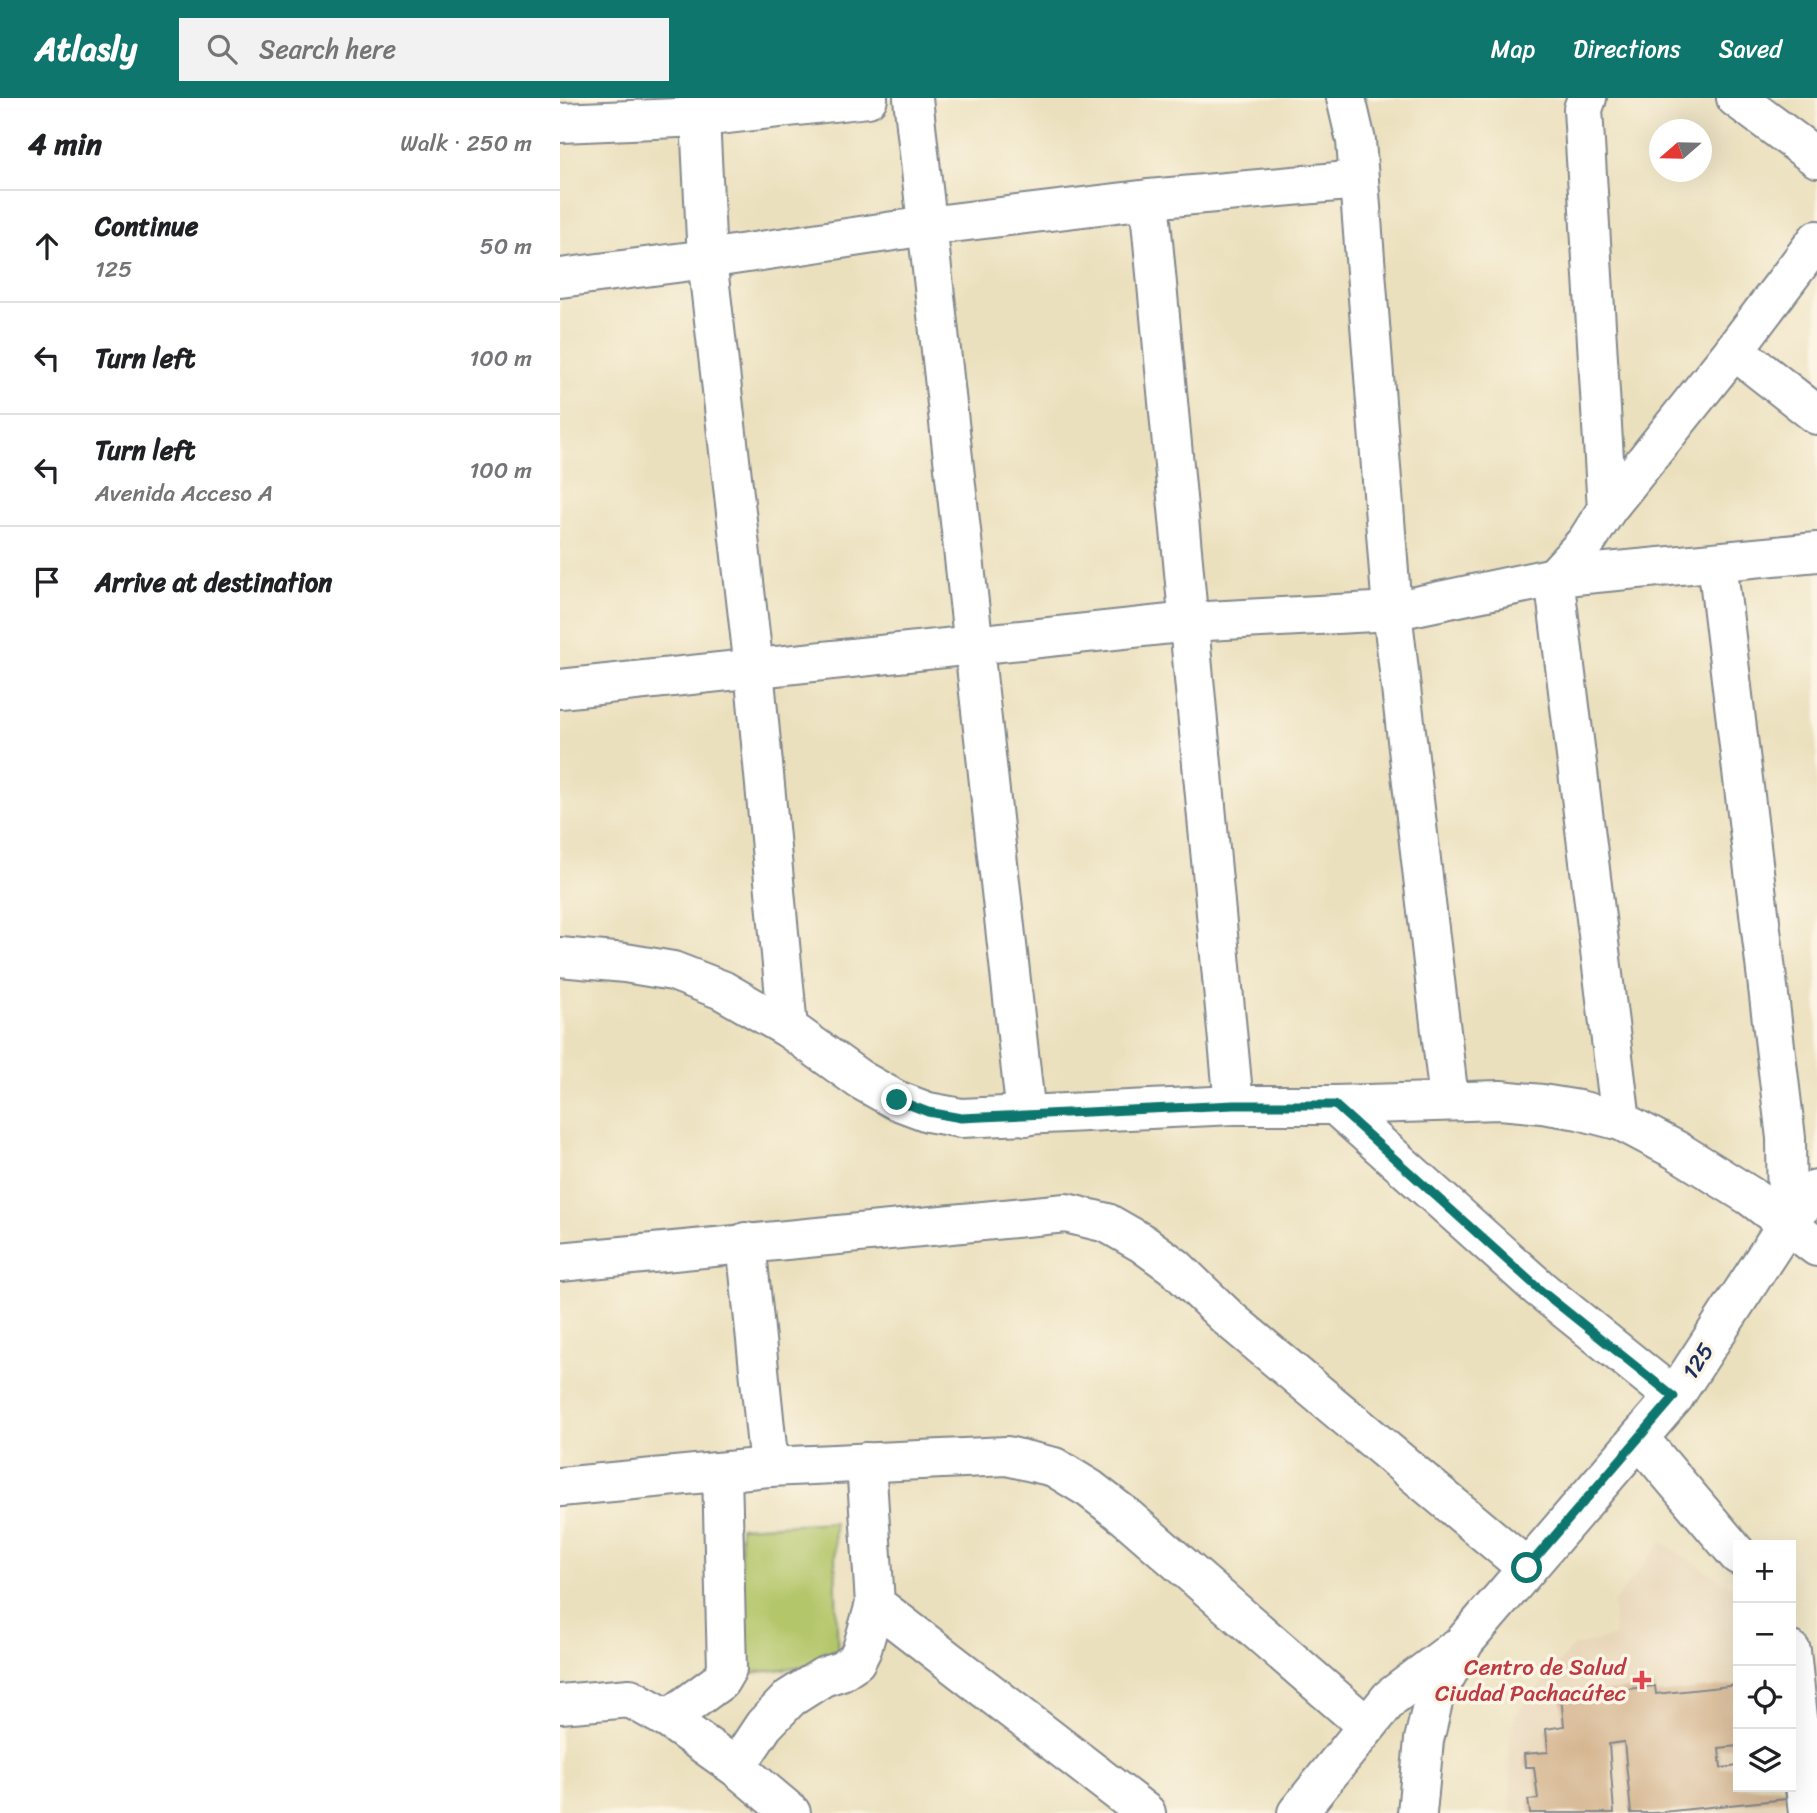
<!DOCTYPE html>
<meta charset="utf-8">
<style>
:root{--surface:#fff;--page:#f2f2f2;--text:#202124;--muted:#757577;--line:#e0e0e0;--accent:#0f766e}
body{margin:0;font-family:Sriracha,sans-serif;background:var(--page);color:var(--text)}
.controls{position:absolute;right:21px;bottom:21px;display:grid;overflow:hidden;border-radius:0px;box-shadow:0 7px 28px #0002}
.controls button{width:63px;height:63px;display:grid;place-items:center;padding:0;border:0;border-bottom:2px solid var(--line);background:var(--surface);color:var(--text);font:35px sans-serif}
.compass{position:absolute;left:1089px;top:21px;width:63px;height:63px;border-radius:50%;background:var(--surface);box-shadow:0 7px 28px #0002;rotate:250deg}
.stop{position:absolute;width:21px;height:21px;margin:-16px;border:5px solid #0f766e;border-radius:50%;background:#fff}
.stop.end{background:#0f766e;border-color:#fff;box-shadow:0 2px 7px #0008}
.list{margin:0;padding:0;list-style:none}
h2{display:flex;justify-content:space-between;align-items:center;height:91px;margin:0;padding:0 28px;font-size:30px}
h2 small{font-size:23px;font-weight:400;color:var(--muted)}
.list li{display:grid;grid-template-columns:46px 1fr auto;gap:21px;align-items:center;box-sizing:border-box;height:112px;padding:0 28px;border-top:2px solid var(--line)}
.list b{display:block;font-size:26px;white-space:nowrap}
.list p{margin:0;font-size:23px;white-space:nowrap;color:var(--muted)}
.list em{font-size:23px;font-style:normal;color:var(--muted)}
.icon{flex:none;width:38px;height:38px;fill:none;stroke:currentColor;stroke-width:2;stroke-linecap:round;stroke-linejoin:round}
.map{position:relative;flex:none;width:1257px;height:1715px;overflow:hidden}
header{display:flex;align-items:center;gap:42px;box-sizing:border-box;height:98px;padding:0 35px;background:var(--accent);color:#fff}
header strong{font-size:33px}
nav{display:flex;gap:38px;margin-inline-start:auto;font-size:24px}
.search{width:490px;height:63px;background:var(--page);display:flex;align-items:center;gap:18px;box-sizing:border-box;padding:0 24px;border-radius:0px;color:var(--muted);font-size:26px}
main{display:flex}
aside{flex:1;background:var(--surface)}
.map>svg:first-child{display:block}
.built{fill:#e7d5b8}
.green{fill:#b4c66a;stroke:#687a64;stroke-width:2}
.building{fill:#d2b089}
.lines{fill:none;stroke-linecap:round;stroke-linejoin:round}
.minor-casing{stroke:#83888e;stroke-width:42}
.major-casing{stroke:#83888e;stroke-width:42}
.minor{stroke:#fff;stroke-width:38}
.major{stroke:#fff;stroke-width:38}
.route{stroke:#0f766e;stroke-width:9}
.health-dot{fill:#e0444e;stroke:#fcf5e5;stroke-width:2.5}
.labels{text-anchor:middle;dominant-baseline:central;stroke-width:7;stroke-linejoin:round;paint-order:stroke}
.street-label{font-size:23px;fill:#1b2f5e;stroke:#fcf5e5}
.health-label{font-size:23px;fill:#be3a42;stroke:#fcf5e5;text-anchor:end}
</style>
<header>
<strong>Atlasly</strong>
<div class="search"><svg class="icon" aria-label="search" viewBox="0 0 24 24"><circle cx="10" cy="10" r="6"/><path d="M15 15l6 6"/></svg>Search here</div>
<nav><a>Map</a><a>Directions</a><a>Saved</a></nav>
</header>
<main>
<aside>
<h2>4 min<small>Walk · 250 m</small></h2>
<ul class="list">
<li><svg class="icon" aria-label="ahead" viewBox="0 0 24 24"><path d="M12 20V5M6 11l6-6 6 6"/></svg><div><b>Continue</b><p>125</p></div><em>50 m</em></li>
<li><svg class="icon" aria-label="left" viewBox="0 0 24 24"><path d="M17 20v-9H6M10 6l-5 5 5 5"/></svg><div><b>Turn left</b></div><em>100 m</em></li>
<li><svg class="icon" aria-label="left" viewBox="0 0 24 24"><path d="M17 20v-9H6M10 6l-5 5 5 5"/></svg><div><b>Turn left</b><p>Avenida Acceso A</p></div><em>100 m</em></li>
<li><svg class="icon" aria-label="arrive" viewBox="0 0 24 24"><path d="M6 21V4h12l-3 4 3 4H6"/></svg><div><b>Arrive at destination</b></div></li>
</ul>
</aside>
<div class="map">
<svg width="1257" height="1715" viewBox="0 0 1257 1715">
<rect width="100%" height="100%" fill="#fcf5e5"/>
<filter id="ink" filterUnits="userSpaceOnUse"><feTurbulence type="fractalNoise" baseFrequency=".0143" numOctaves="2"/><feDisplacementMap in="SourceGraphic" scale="14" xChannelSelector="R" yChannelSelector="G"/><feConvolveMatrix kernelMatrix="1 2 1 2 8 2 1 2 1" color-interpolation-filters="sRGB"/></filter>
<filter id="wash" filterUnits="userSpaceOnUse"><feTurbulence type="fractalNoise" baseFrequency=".00686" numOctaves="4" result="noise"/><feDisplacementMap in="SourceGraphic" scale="28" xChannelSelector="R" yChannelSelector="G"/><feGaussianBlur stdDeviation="1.57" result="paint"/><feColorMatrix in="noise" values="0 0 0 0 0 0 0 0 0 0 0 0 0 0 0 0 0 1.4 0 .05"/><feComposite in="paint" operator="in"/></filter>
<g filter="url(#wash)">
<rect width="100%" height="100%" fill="#ebe0bd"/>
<polygon class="built" points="1102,1444 1178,1493 1178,1689 1225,1689 1226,1701 1222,1712 1197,1715 951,1715 949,1643 956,1616 1013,1548 1054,1539 1053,1505"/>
<polygon class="green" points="274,1424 278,1564 183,1576 180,1429"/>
<g id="blocks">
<polygon class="building" points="1178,1587 1178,1648 1159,1650 1161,1670 1178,1668 1178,1689 1225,1689 1226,1701 1093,1715 1071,1715 1064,1644 1049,1646 1054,1715 970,1715 968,1702 978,1701 974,1669 965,1669 964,1656 988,1654 986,1631 1004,1628 1001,1598 1095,1588 1096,1596"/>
</g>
</g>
<g filter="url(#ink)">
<use href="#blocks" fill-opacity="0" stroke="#83888e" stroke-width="2"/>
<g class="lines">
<g class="minor-casing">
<g id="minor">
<polyline points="139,0 147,161 194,571 228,930"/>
<polyline points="353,0 466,1018"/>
<polyline points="786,0 796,43 832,513 889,1002"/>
<polyline points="1027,0 1023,11 1047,411"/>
<polyline points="1176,0 1257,60"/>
<polyline points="0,25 141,19 308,0"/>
<polyline points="589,101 674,1007"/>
<polyline points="0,180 147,161 367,128 589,101 799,82"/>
<polyline points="1174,252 1257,317"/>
<polyline points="1157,464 1226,1040 1227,1126"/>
<polyline points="0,591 629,524 832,513 994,479 1257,454"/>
<polyline points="775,1007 980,1191 1114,1299"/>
<polyline points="1061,1023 994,479 1026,444 1047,411 1174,252 1257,142"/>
<polyline points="186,1144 209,1369"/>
<polyline points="0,1164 506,1115 547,1125 582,1145 615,1169 668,1220 967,1470"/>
<polyline points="1079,1340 1178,1457"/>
<polyline points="306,1364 315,1506 586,1715"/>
<polyline points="0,1389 209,1369 447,1358 494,1369 530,1391 565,1418 807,1628"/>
<polyline points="1231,1553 1248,1715"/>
<polyline points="0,1606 70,1600 108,1621 176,1669 231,1715"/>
<polyline points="108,1621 160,1583 167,1571 162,1374"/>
<polyline points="176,1669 204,1627 230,1600 263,1579 281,1573 296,1563 302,1551 315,1506"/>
<polyline points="737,1715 830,1600 895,1551"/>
<polyline points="857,1715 864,1642 874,1600 905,1543 1114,1299 1227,1126 1257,1091"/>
</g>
</g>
<g class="major-casing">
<polyline id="major" points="0,859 65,865 113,873 162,892 228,930 299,981 336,1002 368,1014 401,1020 674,1007 775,1007 940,1002 982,1006 1019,1012 1061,1023 1116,1052 1190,1098 1257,1149"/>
</g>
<use href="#minor" class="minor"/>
<use href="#major" class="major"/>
</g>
</g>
<g class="lines" filter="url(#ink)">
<polyline class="route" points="337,1002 368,1014 401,1020 674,1007 775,1007 979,1191 1114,1299 967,1470"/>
</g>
<path class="health-dot" d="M1078.5 1571.5h7v7h7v7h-7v7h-7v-7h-7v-7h7z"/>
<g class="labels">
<g class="street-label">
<text transform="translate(1138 1263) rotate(-57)">125</text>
</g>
<g class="health-label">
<text x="1066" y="1569">Centro de Salud<tspan x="1066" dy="26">Ciudad Pachacútec</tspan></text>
</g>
</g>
</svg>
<div class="controls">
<button>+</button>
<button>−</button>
<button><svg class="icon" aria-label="locate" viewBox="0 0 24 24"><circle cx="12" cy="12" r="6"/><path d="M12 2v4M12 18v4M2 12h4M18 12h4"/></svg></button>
<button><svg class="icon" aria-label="layers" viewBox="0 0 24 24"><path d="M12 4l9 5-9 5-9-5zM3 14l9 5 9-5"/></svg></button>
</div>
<svg class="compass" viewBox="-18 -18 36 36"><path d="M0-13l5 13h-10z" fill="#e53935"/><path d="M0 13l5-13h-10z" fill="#757577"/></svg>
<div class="stop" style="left:967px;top:1470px"></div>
<div class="stop end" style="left:337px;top:1002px"></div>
</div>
</main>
